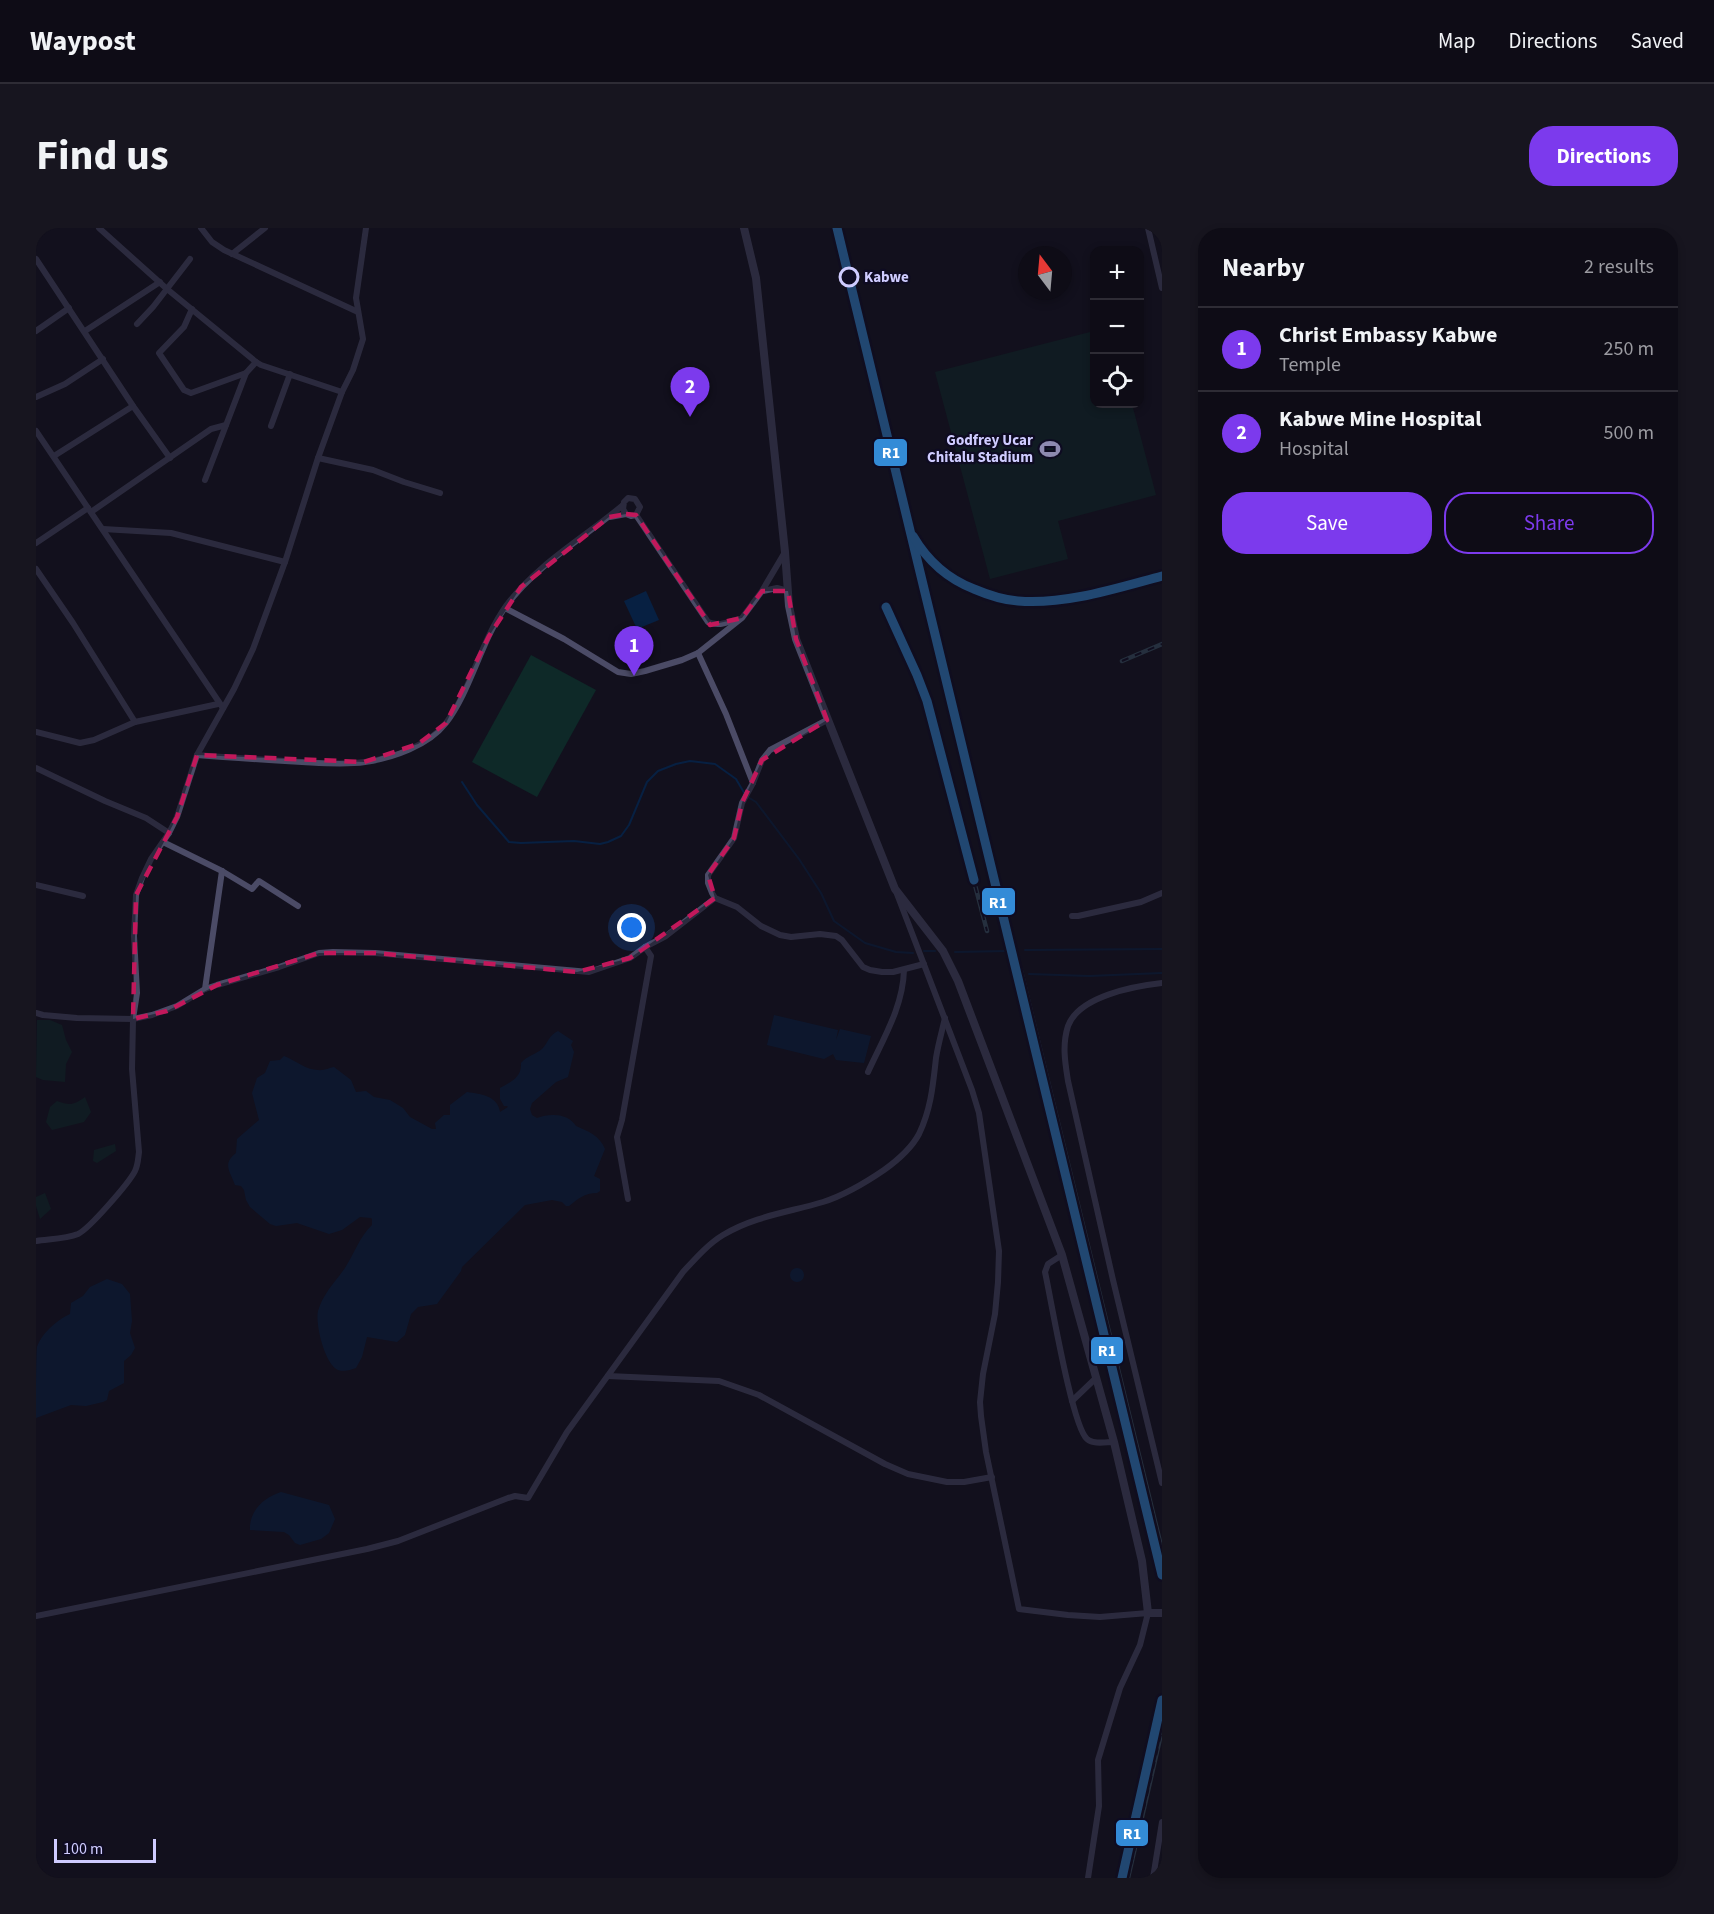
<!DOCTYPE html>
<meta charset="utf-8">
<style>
:root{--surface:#0e0c16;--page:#17151f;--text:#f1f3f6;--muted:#9b9ba1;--line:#2e2c35;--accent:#7c3aed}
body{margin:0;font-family:"Source Sans 3",sans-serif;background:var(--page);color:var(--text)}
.controls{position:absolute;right:18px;top:18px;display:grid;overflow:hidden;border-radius:12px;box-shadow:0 3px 9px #0003}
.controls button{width:54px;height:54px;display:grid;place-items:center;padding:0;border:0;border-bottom:2px solid var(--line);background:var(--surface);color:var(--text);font:30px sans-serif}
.compass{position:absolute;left:982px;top:18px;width:54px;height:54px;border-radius:50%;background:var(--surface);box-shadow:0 3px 9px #0003;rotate:344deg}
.scale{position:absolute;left:18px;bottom:15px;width:102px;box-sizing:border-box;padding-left:6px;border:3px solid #cfccff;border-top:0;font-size:16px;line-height:21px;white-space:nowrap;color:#cfccff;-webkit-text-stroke:4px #0e0b22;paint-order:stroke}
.you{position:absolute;left:596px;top:700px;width:21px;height:21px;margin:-15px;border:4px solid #fff;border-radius:50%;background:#1a73e8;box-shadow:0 0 0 9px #1a73e833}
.badge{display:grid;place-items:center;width:39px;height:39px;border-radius:50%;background:var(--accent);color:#fff;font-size:20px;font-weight:700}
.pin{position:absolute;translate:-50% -50px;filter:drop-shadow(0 2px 3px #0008)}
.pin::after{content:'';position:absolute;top:32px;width:21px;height:18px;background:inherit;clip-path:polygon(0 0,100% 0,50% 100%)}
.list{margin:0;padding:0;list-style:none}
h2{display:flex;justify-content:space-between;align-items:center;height:78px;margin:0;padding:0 24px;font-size:26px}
h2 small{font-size:20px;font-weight:400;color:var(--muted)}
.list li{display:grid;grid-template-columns:39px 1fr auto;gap:18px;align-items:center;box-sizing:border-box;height:84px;padding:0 24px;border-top:2px solid var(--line)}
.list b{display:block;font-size:22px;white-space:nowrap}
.list p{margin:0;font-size:20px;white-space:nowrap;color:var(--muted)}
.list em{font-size:20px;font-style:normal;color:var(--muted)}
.actions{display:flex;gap:12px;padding:18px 24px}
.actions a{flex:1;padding:14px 0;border:2px solid var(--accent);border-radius:24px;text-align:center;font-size:21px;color:var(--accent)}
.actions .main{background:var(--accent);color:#fff}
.icon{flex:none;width:33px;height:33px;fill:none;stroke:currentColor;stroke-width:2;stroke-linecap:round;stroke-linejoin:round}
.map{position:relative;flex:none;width:1126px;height:1650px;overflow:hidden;border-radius:24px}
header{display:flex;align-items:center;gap:36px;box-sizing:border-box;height:84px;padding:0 30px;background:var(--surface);border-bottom:2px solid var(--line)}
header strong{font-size:28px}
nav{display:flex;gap:33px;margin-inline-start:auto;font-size:21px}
.intro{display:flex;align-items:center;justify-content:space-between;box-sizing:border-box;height:144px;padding:0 36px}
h1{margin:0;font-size:42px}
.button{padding:15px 27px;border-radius:24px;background:var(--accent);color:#fff;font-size:21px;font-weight:700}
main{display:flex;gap:36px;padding:0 36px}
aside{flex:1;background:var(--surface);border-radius:24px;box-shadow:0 3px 9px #0003}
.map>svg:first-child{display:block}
.green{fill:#0e2928}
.water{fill:#072042}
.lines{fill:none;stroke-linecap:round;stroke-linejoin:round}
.stream{stroke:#072042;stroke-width:2}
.minor{stroke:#4b4b66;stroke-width:6}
.tertiary{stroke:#4b4b66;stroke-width:8}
.rail-casing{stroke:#3d5666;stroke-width:4.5}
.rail{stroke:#0e0b22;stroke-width:2;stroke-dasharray:7;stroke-linecap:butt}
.rail-1-casing{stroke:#0e0b22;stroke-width:14}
.rail-1{stroke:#338bd7;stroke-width:9}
.marked{fill:none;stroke:#c2185b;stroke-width:4.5;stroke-dasharray:12 8;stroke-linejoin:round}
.stop-dot{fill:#0e0b22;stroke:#cfccff;stroke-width:3}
.labels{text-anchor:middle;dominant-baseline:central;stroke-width:4.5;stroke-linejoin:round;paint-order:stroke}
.stop-label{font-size:15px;font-weight:bold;fill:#cfccff;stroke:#0e0b22;text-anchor:start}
.poi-label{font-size:15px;font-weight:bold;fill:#cfccff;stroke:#0e0b22;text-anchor:end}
.line-badge{stroke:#0e0b22;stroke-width:2}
.badge-label{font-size:16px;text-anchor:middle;font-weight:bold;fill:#fff}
</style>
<header>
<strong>Waypost</strong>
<nav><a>Map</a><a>Directions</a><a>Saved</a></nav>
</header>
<div class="intro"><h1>Find us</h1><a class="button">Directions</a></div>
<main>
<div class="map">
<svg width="1126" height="1650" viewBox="0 0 1126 1650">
<rect width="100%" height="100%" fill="#12101d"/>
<g class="green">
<polygon points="1058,103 1058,176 1096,176 1120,267 1022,293 1032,331 954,351 899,144"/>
<polygon points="495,427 560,462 501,569 436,534"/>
<polygon points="1,792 14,792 26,797 30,812 36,824 30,836 29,854 7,852 0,849"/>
<path d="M49 869 55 884 48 894 16 902 10 894 14 879 21 873C34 878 38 877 49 869Z"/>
<polygon points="79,916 80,923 61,935 57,933 58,922"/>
<polygon points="9,965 15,981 4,991 0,978 0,969"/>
</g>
<g class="water">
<polygon points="610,363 623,392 601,401 588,373"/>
<polygon points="738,787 802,802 800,812 804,801 835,808 828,835 800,832 797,826 788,831 731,817"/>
<path d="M522 803 537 813 535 817 538 824 532 849 520 854 496 875 494 881 496 887 501 890C514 885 532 885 540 898 552 903 564 908 569 921L558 948 564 951V963L561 965C548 965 542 971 533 978H530L526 974 516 972 489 977 426 1039 425 1043 401 1076 382 1079 375 1086 369 1107 361 1114 331 1109 326 1129 320 1140C314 1142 309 1144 302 1142 289 1137 279 1096 282 1083 287 1066 299 1054 309 1040 318 1026 324 1008 336 997V991L335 990 324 989 306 1002 293 1006 261 995 240 998 234 996 214 979 210 972 208 962 205 958 199 957C194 943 186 936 200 925L201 911 223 892 216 865 221 850 229 845 234 833 244 832 248 828C259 832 270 842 282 842 287 843 293 840 298 839L315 852 320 864 330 863 338 869 354 872 367 880 374 889 396 901H400L399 895 408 887H414V877L431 864C445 866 462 868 464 884L472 879 471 878H468L464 871V860C474 854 486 850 485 835 492 827 499 827 506 821 512 815 513 807 522 803Z"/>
<circle cx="761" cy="1047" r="7"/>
<path d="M71 1051 86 1056 94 1066 96 1093 94 1105 99 1120 95 1127 88 1133V1155L73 1163 71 1172 67 1174 50 1178 35 1177 0 1190C0 1176 0 1129 1 1119 6 1105 21 1092 34 1086L35 1075 47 1068 54 1059Z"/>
<path d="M245 1264 293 1277 299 1291 293 1305 285 1311 264 1317 259 1315 253 1307 248 1304 214 1302C213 1282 229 1269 245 1264Z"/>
</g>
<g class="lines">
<g class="stream">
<polyline points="426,554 441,577 473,614 485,615 538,613 564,616 572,614 585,608 593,597 611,554 622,543 640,536 654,533 679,536 700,551 710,568 720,574 763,631 785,665 798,693 829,715 860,724 877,725"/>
<polyline points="989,722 1126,721"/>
<polyline points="888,723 899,723"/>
<polyline points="919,724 971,723"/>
<polyline points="993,746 1053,748 1126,745"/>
</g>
<g class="minor">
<polyline points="63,0 131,61 220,134 225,137 306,164"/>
<polyline points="165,0 176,14 188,22 322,84"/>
<polyline points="1112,0 1126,60"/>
<polyline points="196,26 229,0"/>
<polyline points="0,31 97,178 134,230"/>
<polyline points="156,81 148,99 123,125 148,162 155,165 210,145 220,134"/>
<polyline points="101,96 117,79 154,31"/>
<polyline points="0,103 33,80"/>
<polyline points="49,103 124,54"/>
<polyline points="0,169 29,156 67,131"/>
<polyline points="235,198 254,146"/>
<polyline points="0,203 187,480"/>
<polyline points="18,228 97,178"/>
<polyline points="282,230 337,242 368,254 404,265"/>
<polyline points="169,252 210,145"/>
<polyline points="55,284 175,201 190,197"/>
<path d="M600 287 672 394C682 399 692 394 702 391"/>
<polyline points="574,289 590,286 595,288 600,287 604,279 599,271 592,270 588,274 587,281 590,286"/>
<polyline points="67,301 135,305 249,334"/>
<polyline points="0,315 52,280"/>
<polyline points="0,341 37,395 99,494 182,476"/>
<polyline points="727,363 741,360 752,363"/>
<polyline points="469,380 528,411 582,444 595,446 609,443 646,432 662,425 706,390 726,363 749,324"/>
<polyline points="662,425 690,486 717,555"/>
<polyline points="791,492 734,522 726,532 717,555 706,575 698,610 672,647 672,655 676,665 679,670 701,679 725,698 744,707 755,709 784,706 800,708 806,712 827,739 834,742 846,744 857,744 888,736"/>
<polyline points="0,504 44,515 58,512 99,494"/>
<path d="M161 527C196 530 231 532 266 534 286 535 309 537 329 534 357 530 392 518 410 495 435 462 445 413 470 378 501 336 548 310 587 277"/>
<polyline points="0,540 69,573 110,590 133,605"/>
<polyline points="127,614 186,643 216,661 223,653 262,678"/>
<polyline points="0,657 47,668"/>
<polyline points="861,666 936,862 943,885 963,1023 962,1054 959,1086 947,1146 944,1174 945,1188 950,1224 983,1381 1032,1387 1064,1389 1112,1385 1104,1417 1084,1460 1062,1532 1063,1578 1052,1650"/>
<polyline points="1036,688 1042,688 1105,674 1126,665"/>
<path d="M1126 755C1099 758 1043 768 1032 798 1026 817 1029 834 1032 853L1077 1052 1126 1255"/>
<polyline points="169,761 186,643"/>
<polyline points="0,785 7,787 41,790 97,791 116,787 141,778 169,761 181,757 243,739 283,725 297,724 339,725 553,744 594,730 609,719 630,708 679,670"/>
<path d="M832 844C847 811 867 779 868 742"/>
<polyline points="592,971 581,909 586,892 615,728 609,719"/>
<path d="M0 1013C13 1011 30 1011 42 1006 53 1001 93 955 99 943 102 937 102 931 103 924L96 841 97 791 101 765 98 708 100 667 106 650 115 631 133 605 141 589 161 527 198 461 217 421 249 334 282 230 306 164 317 142 327 111 320 70 330 0"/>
<path d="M1026 1027 1012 1036 1009 1044C1015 1071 1036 1198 1051 1211 1058 1217 1070 1214 1078 1214"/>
<polyline points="572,1148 683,1153 723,1167 849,1236 872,1246 911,1254 928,1254 956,1249"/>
<polyline points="1036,1173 1060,1150"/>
<path d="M0 1388 331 1321 362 1313 472 1270 479 1268 492 1270 531 1204 647 1044C659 1031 672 1016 687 1007 718 988 754 984 787 974 809 967 829 955 848 942 862 932 875 921 883 906 895 881 897 857 900 830 902 817 906 803 909 790"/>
<polyline points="1117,1650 1126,1594"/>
</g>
<polyline class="tertiary" points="708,0 720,50 749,324 753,378 760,411 859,661 907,723 922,753 1026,1027 1078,1214 1106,1333 1112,1385 1126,1385"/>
<g class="rail-casing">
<g id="rail">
<path d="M869 288C881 321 904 347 936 360 950 366 965 371 980 373 1024 378 1084 360 1126 348"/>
<polyline points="850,379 881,447 891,473 951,703"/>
<polyline points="1086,433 1126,416"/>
<polyline points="968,699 985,743 1126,1322"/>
<polyline points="1092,1650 1126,1502"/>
</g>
</g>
<use href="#rail" class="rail"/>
<g class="rail-1-casing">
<g id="rail-1">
<path d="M801 0C908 449 1016 898 1126 1347"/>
<path d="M877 308C891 332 912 351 938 361 952 367 967 372 982 373 1029 377 1081 360 1126 348"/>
<polyline points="850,379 881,447 891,473 938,652"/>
<polyline points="1086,1650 1126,1472"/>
</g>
</g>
<use href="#rail-1" class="rail-1"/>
</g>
<path d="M0 0H1126V1650H0ZM590 286 600 287 674 397 706 390 726 363H752L760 411 791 492 726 532 706 575 698 610 672 647 679 670 594 730 541 744 339 725H283L181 757 131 783 97 791 100 667 141 589 161 527 328 534 382 516 410 495 453 408 485 359 573 289Z" fill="#12101d" fill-opacity=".55" fill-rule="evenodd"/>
<path class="marked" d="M590 286 600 287 674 397 706 390 726 363H752L760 411 791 492 726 532 706 575 698 610 672 647 679 670 594 730 541 744 339 725H283L181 757 131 783 97 791 100 667 141 589 161 527 328 534 382 516 410 495 453 408 485 359 573 289Z"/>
<defs>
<g id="stadium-bare" transform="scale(1.62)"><path d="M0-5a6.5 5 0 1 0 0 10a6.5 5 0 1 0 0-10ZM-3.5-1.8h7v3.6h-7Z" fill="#8d8ab0" stroke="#0e0b22" stroke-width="2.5" paint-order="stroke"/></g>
</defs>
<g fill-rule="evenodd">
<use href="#stadium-bare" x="1014" y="221"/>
</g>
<circle class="stop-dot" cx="813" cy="49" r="9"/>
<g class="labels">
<g class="stop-label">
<text x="828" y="49">Kabwe</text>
</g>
<g class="poi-label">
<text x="997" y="212">Godfrey Ucar<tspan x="997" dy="17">Chitalu Stadium</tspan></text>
</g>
</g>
<g class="line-badge">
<rect x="837" y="210" width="35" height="29" rx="6" fill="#338bd7"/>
<rect x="945" y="659" width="35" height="29" rx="6" fill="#338bd7"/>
<rect x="1054" y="1108" width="34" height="29" rx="6" fill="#338bd7"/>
<rect x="1079" y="1591" width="34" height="28" rx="6" fill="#338bd7"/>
</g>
<g class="badge-label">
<text x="855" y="230">R1</text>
<text x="962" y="680">R1</text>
<text x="1071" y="1128">R1</text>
<text x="1096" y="1611">R1</text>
</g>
</svg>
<div class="controls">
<button>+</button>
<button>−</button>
<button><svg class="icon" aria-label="locate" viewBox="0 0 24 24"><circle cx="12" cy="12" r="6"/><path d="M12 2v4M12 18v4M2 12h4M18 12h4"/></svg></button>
</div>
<svg class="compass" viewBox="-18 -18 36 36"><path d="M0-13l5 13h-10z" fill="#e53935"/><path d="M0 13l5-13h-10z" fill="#9b9ba1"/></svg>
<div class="scale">100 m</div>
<div class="you"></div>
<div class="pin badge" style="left:598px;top:448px">1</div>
<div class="pin badge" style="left:654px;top:189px">2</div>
</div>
<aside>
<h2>Nearby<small>2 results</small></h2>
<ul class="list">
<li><span class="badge">1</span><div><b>Christ Embassy Kabwe</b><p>Temple</p></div><em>250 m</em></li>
<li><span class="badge">2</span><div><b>Kabwe Mine Hospital</b><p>Hospital</p></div><em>500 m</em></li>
</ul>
<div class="actions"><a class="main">Save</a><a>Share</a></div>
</aside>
</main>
